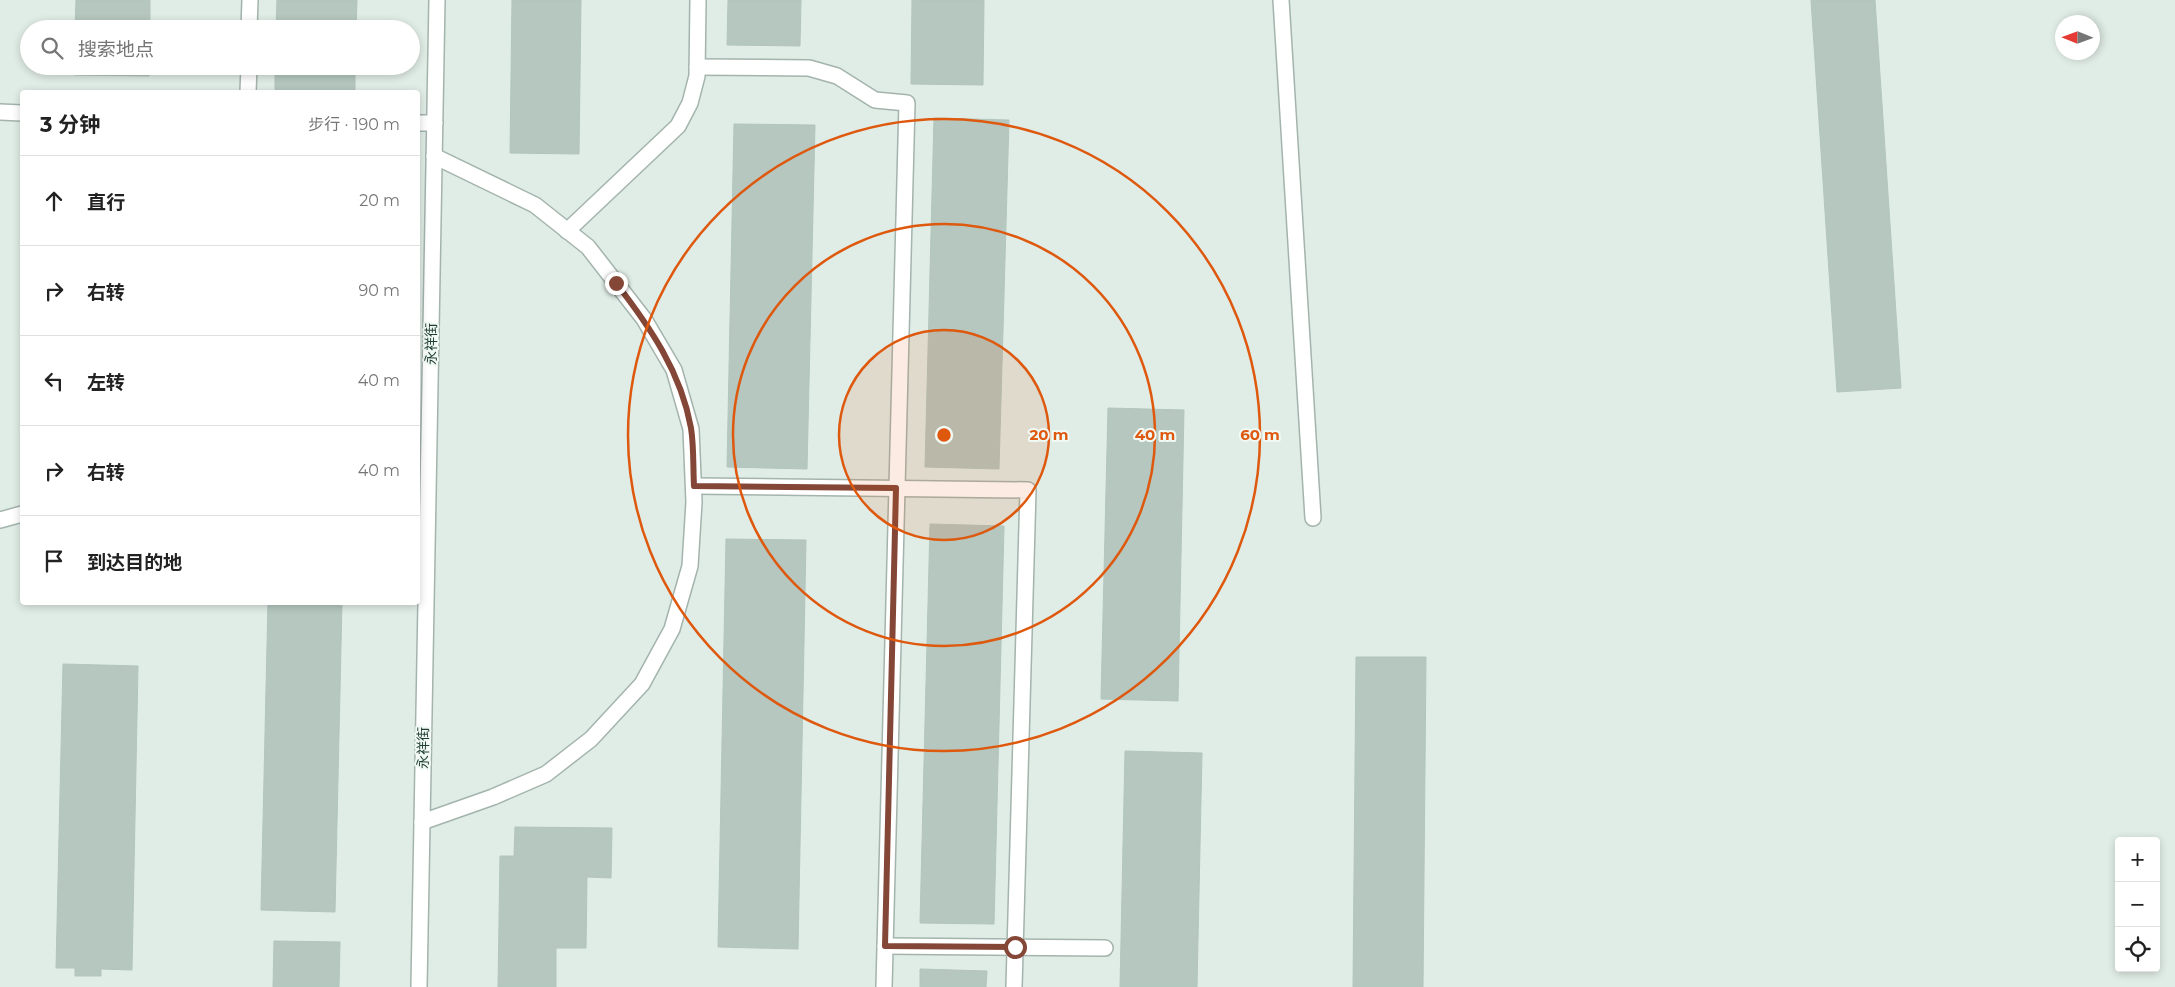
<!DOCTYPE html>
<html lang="zh">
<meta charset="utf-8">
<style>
:root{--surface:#fff;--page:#f2f2f2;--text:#222;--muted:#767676;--line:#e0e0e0}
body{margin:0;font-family:Montserrat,"Noto Sans SC",sans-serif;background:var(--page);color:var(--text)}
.controls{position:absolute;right:15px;bottom:15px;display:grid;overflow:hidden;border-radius:5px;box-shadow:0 2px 8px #0003}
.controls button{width:45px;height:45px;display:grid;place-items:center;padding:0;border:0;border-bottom:1px solid var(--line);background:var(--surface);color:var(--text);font:25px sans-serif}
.compass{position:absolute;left:2055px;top:15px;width:45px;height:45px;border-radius:50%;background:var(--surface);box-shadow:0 2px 8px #0003;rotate:271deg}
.stop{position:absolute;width:15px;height:15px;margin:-11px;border:4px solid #844636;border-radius:50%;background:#fff}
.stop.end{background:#844636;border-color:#fff;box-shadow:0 1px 5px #0008}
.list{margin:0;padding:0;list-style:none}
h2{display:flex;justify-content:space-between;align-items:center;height:65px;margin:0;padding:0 20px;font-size:21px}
h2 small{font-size:16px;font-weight:400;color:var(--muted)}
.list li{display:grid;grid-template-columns:32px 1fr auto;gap:15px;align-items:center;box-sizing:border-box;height:90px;padding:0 20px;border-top:1px solid var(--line)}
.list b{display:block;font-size:19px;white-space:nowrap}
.list em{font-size:16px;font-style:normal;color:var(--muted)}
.icon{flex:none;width:28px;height:28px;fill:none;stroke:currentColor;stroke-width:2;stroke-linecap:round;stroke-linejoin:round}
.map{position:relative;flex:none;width:2175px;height:987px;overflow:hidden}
.search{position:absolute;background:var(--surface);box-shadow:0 2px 8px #0003;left:20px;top:20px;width:400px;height:55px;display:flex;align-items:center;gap:12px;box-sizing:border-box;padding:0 18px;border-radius:28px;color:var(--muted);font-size:19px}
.panel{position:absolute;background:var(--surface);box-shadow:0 2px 8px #0003;left:20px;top:90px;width:400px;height:515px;border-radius:5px}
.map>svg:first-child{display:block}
.building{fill:#b5c7bf;stroke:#b2c6bd}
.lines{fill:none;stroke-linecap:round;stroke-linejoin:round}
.service-casing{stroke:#a3b4ad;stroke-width:18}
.tertiary-casing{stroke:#a3b4ad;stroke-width:18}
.service{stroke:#fff;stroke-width:15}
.tertiary{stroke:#fff;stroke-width:15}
.route{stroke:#844636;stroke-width:6}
.ring{fill:none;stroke:#de580e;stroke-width:2.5}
.labels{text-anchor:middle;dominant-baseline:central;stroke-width:4;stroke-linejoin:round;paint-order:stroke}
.street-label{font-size:14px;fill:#203e34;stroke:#f1f9f4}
.centre{fill:#de580e;stroke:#f1f9f4;stroke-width:2.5}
.ring-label{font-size:15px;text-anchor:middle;font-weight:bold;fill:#de580e;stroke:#f1f9f4;stroke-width:4;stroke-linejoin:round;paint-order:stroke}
</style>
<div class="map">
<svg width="2175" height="987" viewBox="0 0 2175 987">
<rect width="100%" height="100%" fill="#e0ece6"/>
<g class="building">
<polygon points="76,0 150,0 150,29 75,29"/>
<polygon points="277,0 357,0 356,29 276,29"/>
<polygon points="512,0 581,0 579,154 510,153"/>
<polygon points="728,0 801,0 800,46 727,45"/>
<polygon points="912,0 984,0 983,85 911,84"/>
<polygon points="1811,0 1875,0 1901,388 1837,392"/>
<polygon points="75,66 149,66 149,76 74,75"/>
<rect x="275" y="66" width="80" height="26"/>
<polygon points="934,118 1009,120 999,469 925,467"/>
<polygon points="734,124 815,125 807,469 727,467"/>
<polygon points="1108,408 1184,410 1178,701 1101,699"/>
<polygon points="930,524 1004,526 994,924 920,923"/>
<polygon points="726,539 806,540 798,949 718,947"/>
<polygon points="268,602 342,602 335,912 261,910"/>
<polygon points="1356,657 1426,657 1423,987 1353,987"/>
<polygon points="63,664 138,666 132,970 101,969 101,976 75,976 75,968 56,968"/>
<polygon points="1125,751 1202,753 1197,987 1120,987"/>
<polygon points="515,827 612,828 611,878 587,877 586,948 556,948 556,987 498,987 500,856 514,856"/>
<polygon points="274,941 340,942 339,987 273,987"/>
<polygon points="920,969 987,971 986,987 920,987"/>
</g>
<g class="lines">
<g class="service-casing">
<g id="service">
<polyline points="1281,0 1313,518"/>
<polyline points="249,29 250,0"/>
<polyline points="697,67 809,68 837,76 875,100 907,103 884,987"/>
<polyline points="248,92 249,66"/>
<polyline points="0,112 22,113"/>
<polyline points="418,123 435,123"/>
<polyline points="567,231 678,126 690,103 697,76 698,0"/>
<polyline points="694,486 1028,490 1014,987"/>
<polyline points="0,520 22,514"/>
<polyline points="422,822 493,797 546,774 591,739 642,684 672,629 690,566 694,502 691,429 674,370 644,319 588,247 535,205 434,156"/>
<polyline points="885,946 1105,948"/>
</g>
</g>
<g class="tertiary-casing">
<polyline id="tertiary" points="419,987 437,0"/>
</g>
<use href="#service" class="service"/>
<use href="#tertiary" class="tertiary"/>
</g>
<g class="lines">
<path class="route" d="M616 283C650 327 681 372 691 428 694 447 693 467 694 486L896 488 885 946 1015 947"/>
</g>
<circle cx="944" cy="435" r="105" fill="#de580e" fill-opacity=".12"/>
<g class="ring">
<circle cx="944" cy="435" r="105"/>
<circle cx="944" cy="435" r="211"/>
<circle cx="944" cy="435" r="316"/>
</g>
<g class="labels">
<g class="street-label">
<text transform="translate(431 344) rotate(-89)">永祥街</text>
<text transform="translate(423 748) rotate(-89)">永祥街</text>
</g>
</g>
<circle cx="944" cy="435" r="8" class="centre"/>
<g class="ring-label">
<text x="1049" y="440">20 m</text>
<text x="1155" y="440">40 m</text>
<text x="1260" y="440">60 m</text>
</g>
</svg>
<div class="controls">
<button>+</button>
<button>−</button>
<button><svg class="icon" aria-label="locate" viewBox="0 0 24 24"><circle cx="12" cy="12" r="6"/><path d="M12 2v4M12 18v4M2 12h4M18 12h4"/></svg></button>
</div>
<svg class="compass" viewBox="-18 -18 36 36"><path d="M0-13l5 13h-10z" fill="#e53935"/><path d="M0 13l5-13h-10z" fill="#767676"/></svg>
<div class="stop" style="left:1015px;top:947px"></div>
<div class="stop end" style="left:616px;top:283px"></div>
<div class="search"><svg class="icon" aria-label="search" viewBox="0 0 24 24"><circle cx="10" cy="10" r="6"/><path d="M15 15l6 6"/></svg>搜索地点</div>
<section class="panel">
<h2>3 分钟<small>步行 · 190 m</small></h2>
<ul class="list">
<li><svg class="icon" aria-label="ahead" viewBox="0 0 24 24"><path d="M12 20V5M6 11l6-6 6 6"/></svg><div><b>直行</b></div><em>20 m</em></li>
<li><svg class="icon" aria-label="right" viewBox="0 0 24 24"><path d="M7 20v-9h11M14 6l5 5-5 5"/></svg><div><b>右转</b></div><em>90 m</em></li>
<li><svg class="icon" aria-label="left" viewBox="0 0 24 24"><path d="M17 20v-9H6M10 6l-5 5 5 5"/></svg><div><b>左转</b></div><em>40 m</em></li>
<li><svg class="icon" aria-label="right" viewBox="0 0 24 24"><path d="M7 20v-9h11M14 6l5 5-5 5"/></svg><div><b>右转</b></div><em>40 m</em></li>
<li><svg class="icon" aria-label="arrive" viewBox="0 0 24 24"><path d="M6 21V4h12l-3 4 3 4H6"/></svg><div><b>到达目的地</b></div></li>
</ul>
</section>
</div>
